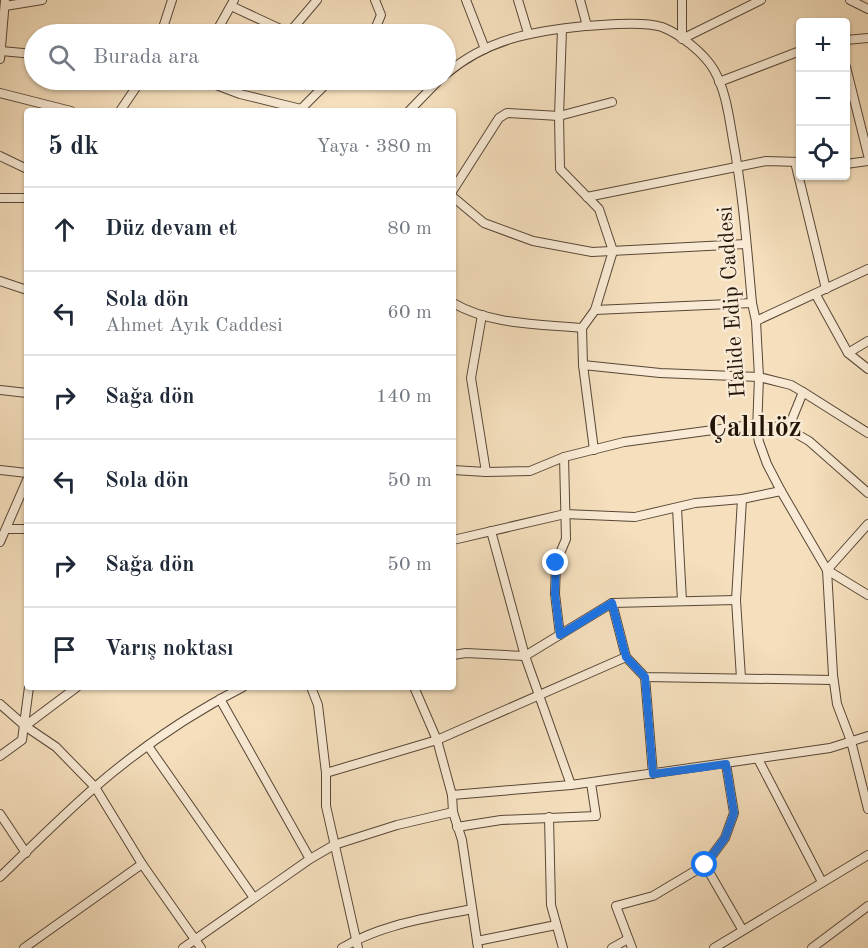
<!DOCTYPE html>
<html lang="tr">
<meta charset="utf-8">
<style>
:root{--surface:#fff;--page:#f2f2f3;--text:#1f2937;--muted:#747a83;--line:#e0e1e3}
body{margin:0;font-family:"Old Standard TT",serif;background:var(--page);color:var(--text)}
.controls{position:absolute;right:18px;top:18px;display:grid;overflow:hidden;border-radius:6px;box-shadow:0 2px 4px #0004}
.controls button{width:54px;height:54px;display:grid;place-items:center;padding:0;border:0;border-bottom:2px solid var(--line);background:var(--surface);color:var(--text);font:30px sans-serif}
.stop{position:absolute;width:18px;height:18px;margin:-14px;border:4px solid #1a73e8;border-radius:50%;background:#fff}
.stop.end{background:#1a73e8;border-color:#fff;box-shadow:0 2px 6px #0008}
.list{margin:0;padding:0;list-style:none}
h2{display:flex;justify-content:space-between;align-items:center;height:78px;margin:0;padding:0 24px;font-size:26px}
h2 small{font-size:20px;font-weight:400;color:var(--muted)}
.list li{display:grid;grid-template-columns:39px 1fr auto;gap:18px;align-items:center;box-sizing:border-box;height:84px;padding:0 24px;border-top:2px solid var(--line)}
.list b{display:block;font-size:22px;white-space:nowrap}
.list p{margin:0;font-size:20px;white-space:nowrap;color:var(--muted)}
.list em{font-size:20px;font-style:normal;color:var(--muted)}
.icon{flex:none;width:33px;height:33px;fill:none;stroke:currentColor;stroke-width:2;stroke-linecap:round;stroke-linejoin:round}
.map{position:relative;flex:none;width:868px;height:948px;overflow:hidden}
.search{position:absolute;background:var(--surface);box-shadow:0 2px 4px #0004;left:24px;top:24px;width:432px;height:66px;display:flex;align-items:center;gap:15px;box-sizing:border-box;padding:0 21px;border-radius:33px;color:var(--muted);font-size:22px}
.panel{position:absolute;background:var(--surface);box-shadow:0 2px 4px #0004;left:24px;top:108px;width:432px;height:582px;border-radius:6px}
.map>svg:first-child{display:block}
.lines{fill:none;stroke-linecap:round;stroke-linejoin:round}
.minor-casing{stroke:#584736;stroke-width:10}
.minor{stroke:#f8ead4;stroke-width:8}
.route{stroke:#1a73e8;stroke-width:8}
.labels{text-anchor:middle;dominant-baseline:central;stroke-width:5;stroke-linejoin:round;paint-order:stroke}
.street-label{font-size:22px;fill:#231409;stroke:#f8ead4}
.district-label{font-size:28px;font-weight:bold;fill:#231409;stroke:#f8ead4}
</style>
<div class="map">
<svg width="868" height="948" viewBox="0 0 868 948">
<rect width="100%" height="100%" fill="#f5dfbd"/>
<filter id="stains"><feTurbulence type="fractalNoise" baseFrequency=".00333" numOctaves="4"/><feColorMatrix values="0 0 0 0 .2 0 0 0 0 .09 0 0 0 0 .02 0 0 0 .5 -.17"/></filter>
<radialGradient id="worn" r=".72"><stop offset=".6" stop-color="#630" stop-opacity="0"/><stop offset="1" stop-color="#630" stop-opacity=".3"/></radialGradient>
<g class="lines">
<g class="minor-casing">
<g id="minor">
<polyline points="466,0 485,49"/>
<polyline points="518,0 528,33"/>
<polyline points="580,0 587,26"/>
<polyline points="682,0 682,39 761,0"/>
<polyline points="850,0 868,9"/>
<polyline points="5,6 42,0"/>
<polyline points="231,6 289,33 298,34"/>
<polyline points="562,29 559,116 560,169 599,209 613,251 595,310 582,328 583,365 594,450"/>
<polyline points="289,33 317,0"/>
<polyline points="161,34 172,0"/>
<polyline points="215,34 234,0"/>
<polyline points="373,34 381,15 375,0"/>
<polyline points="846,40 868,38"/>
<polyline points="1,51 34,54"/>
<polyline points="0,59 5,0"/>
<polyline points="846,67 868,155"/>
<path d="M446 74C487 39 533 31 585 26 606 25 642 21 662 27 680 34 704 53 714 70 726 91 729 117 733 140 743 194 747 248 752 303L756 321 759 377 757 431 759 442 767 464 781 491 827 570 833 675 837 704 851 741 868 809"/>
<polyline points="203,80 240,94 301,109 330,80"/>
<polyline points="719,82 800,51"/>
<polyline points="0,93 71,111"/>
<polyline points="120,111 141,80"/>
<polyline points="409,111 439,80"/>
<polyline points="0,156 27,169"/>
<polyline points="795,162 826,289"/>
<polyline points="846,164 868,161"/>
<polyline points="453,190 499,118 507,113 559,116 612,102"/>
<polyline points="453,197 484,223 533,241 592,252 746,244"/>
<polyline points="587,197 766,161 800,162"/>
<polyline points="0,198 27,198"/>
<polyline points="0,281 27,290"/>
<polyline points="816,295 848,353 868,369"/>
<path d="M453 303C491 325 539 324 582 328"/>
<polyline points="595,310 752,303"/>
<polyline points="482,315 471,378 486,472"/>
<polyline points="756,321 868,269"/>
<polyline points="848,353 868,341"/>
<polyline points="583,365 660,373 759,377 791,385 803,392 868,433"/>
<polyline points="0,390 27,393"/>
<polyline points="788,429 809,441 868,493"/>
<polyline points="0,470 27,473"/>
<polyline points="453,470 486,472 530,471 564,457 624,442 758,424 788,429 803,392"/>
<polyline points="677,508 682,601"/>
<polyline points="868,524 827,570 868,595"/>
<polyline points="7,529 27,529"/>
<polyline points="491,531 525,656 571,785"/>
<polyline points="453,540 565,514 635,517 695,503 742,499 781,491"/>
<polyline points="0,542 27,480"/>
<polyline points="612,603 626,657 645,677 833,680"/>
<polyline points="560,635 555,594 556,563 566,539 564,457"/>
<polyline points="453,655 466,653 525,656 612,603 736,600"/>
<polyline points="645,677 653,774"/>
<polyline points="741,678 736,600 742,499"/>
<polyline points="311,687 318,705 326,773 326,806 358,948"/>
<polyline points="414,687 437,740 452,795 453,812 462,840 478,948"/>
<polyline points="220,699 310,859"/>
<polyline points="0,704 25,726 56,747 95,787 142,864 201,948"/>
<polyline points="25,726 77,687"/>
<polyline points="148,746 254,898"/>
<polyline points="0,756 22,740 29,687"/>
<polyline points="758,759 822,882"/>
<polyline points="326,773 437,740 626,657"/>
<polyline points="452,795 571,785 830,748 868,736"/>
<polyline points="0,814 26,853"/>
<polyline points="549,817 551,905 563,948"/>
<polyline points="457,827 501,820 596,816 591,783"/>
<polyline points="705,865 742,929"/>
<path d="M0 877C31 847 62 816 94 788 139 749 190 714 243 687"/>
<polyline points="477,941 556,925"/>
<polyline points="24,948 142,864"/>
<polyline points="183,948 310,859 334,845 397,825 453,812"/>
<path d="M342 948C382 924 428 918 472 909"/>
<polyline points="612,948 628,939"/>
<polyline points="632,948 616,906 653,896 705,865 725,838 734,813 726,764"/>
<polyline points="714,948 868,855"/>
<polyline points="812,948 868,906"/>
</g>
</g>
<use href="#minor" class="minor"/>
</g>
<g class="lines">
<polyline class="route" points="556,563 555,594 560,635 612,603 626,657 645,677 653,774 726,764 734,813 725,838 705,865"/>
</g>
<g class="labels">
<g class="street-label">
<text transform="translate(732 302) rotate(-94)">Halide Edip Caddesi</text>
</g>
<g class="district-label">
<text x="755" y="429">Çalılıöz</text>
</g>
</g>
<rect width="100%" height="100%" filter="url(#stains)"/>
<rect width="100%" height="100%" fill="url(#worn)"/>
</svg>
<div class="controls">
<button>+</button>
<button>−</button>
<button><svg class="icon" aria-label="locate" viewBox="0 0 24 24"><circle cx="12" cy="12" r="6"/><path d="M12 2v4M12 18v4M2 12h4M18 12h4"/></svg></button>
</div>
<div class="stop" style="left:705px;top:865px"></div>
<div class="stop end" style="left:556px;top:563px"></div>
<div class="search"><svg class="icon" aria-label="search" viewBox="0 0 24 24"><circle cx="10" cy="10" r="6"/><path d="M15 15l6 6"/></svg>Burada ara</div>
<section class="panel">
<h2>5 dk<small>Yaya · 380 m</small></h2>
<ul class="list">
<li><svg class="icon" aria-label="ahead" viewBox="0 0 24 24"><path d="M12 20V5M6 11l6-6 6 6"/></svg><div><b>Düz devam et</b></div><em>80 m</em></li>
<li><svg class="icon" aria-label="left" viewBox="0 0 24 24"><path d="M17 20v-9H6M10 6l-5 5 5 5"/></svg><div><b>Sola dön</b><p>Ahmet Ayık Caddesi</p></div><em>60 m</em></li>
<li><svg class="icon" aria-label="right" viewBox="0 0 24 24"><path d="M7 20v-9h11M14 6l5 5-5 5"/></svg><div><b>Sağa dön</b></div><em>140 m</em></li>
<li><svg class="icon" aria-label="left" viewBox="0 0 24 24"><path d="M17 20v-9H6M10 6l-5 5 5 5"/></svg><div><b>Sola dön</b></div><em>50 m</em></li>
<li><svg class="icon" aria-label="right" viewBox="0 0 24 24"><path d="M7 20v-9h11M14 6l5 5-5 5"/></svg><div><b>Sağa dön</b></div><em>50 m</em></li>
<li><svg class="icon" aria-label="arrive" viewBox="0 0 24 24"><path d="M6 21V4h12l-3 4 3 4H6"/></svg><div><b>Varış noktası</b></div></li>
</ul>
</section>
</div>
